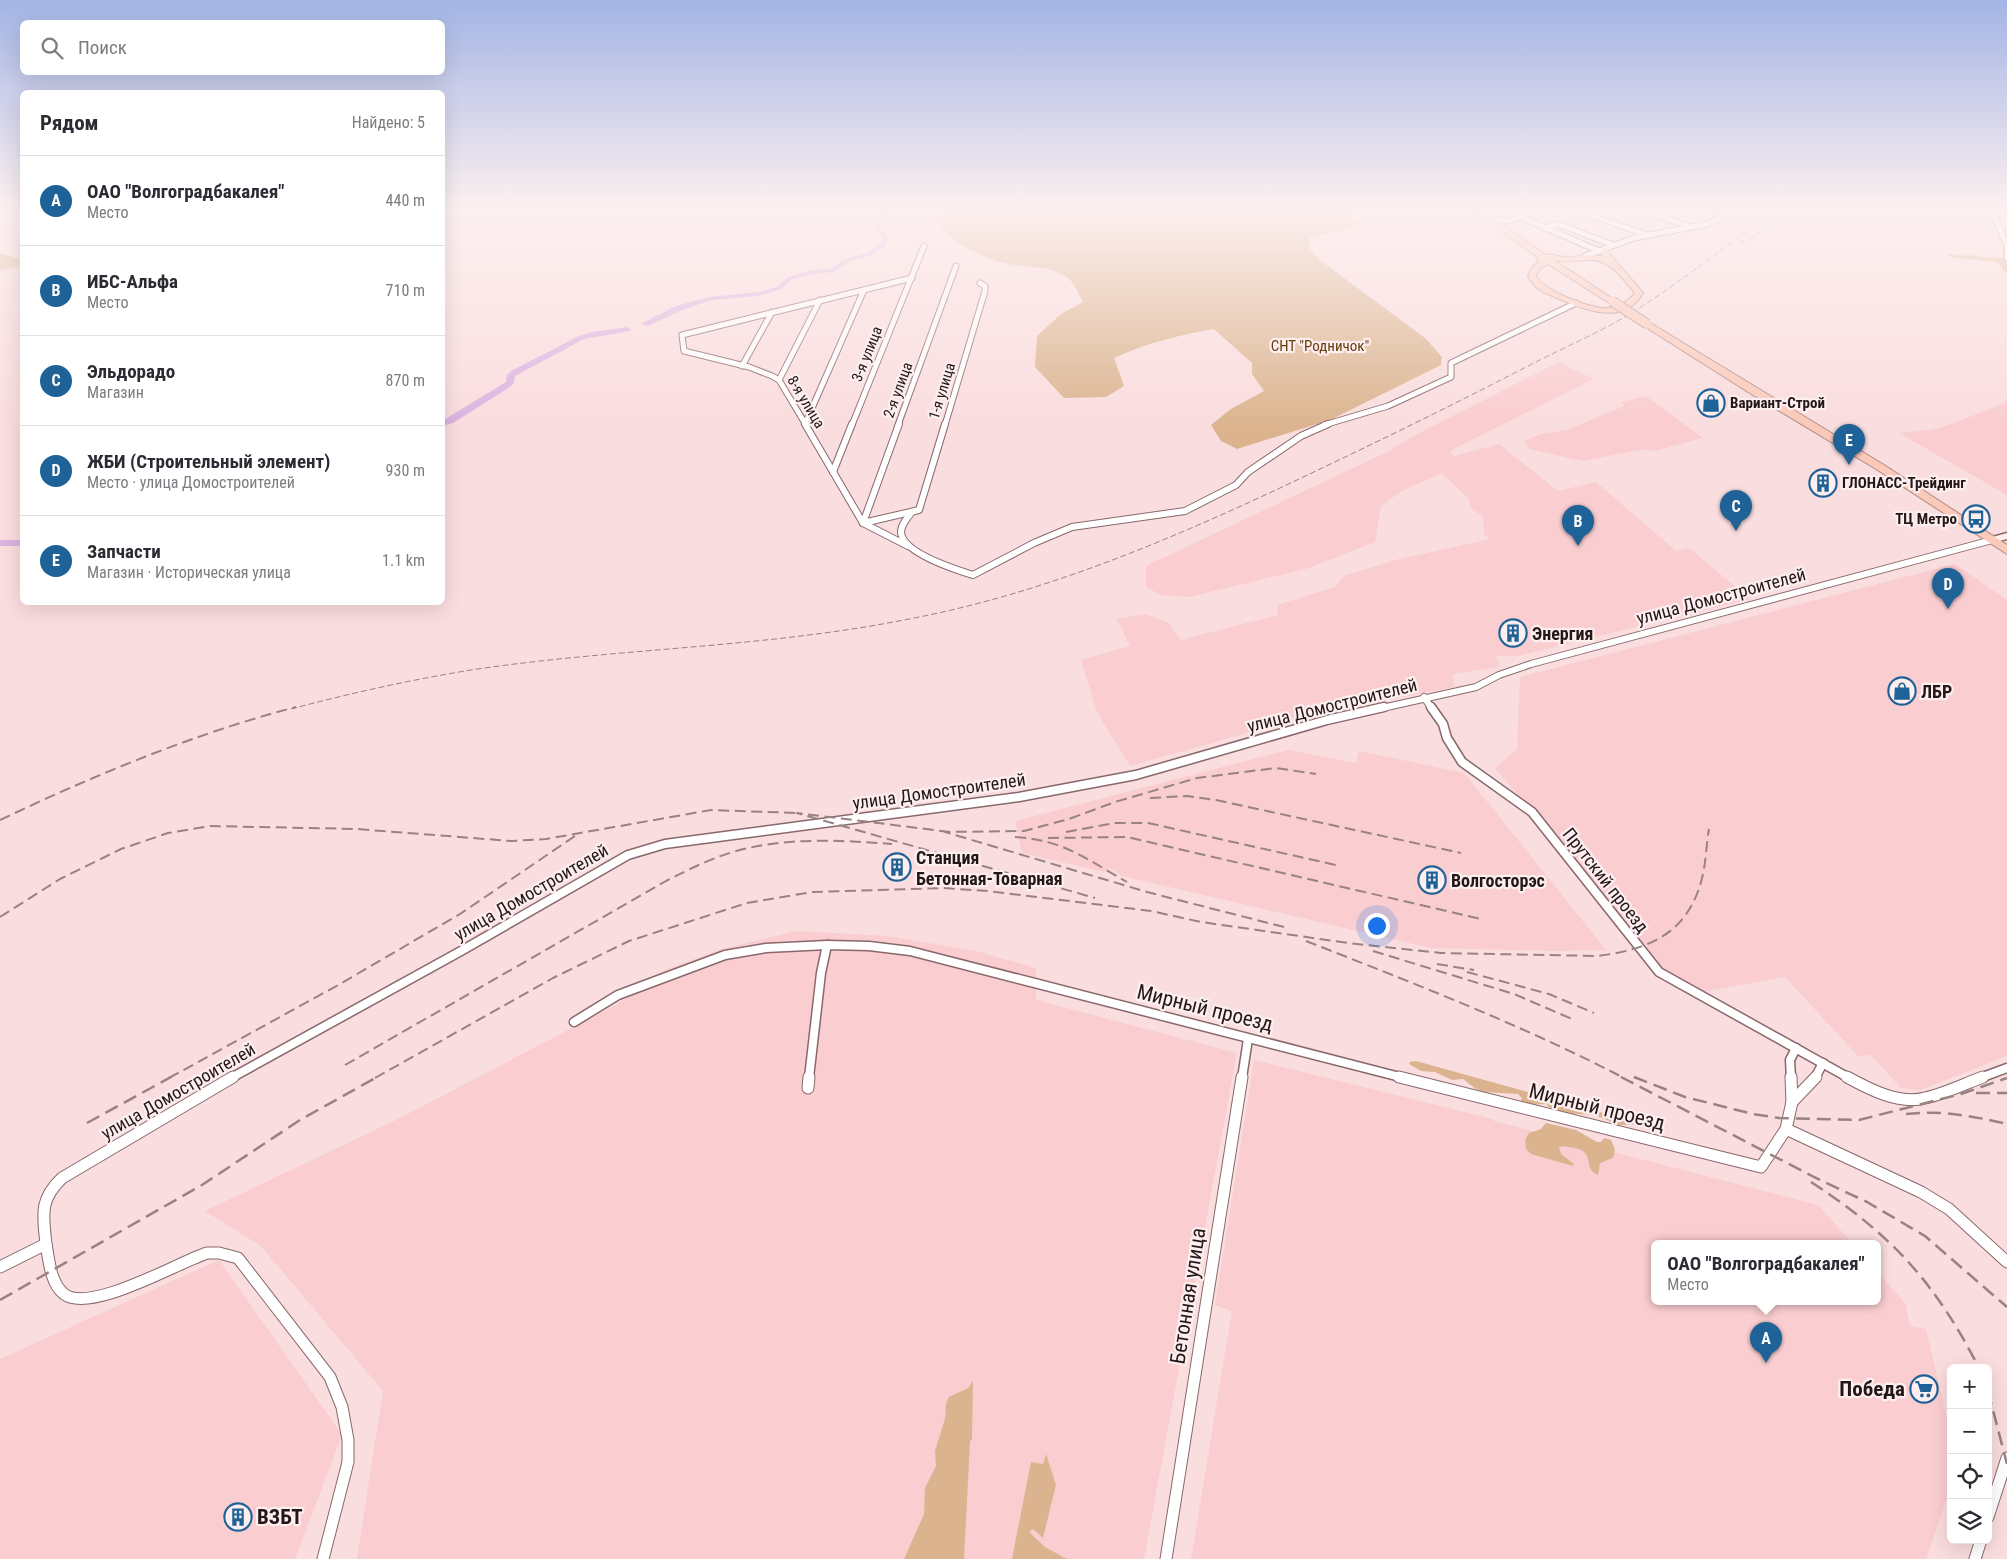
<!DOCTYPE html>
<html lang="ru">
<meta charset="utf-8">
<style>
:root{--surface:#fff;--page:#f7f7f7;--text:#2b2b33;--muted:#7c7c81;--line:#e1e1e2;--accent:#1e6297}
body{margin:0;font-family:"Roboto Condensed",sans-serif;background:var(--page);color:var(--text)}
.controls{position:absolute;right:15px;bottom:15px;display:grid;overflow:hidden;border-radius:8px;box-shadow:0 5px 20px #0002}
.controls button{width:45px;height:45px;display:grid;place-items:center;padding:0;border:0;border-bottom:1px solid var(--line);background:var(--surface);color:var(--text);font:25px sans-serif}
.you{position:absolute;left:1376px;top:925px;width:18px;height:18px;margin:-12px;border:4px solid #fff;border-radius:50%;background:#1a73e8;box-shadow:0 0 0 8px #1a73e833}
.badge{display:grid;place-items:center;width:32px;height:32px;border-radius:50%;background:var(--accent);color:#fff;font-size:16px;font-weight:700}
.pin{position:absolute;translate:-50% -41px;filter:drop-shadow(0 1px 2px #0008)}
.pin::after{content:'';position:absolute;top:26px;width:18px;height:15px;background:inherit;clip-path:polygon(0 0,100% 0,50% 100%)}
.popup{position:absolute;left:1651px;top:1240px;width:230px;height:65px;box-sizing:border-box;display:grid;place-content:center;border-radius:8px;background:var(--surface);filter:drop-shadow(0 1px 4px #0005);font-size:16px;white-space:nowrap;color:var(--muted)}
.popup b{font-size:19px;color:var(--text)}
.popup::after{content:'';position:absolute;left:50%;top:100%;margin-left:-10px;border:10px solid transparent;border-top-color:var(--surface)}
.list{margin:0;padding:0;list-style:none}
h2{display:flex;justify-content:space-between;align-items:center;height:65px;margin:0;padding:0 20px;font-size:21px}
h2 small{font-size:16px;font-weight:400;color:var(--muted)}
.list li{display:grid;grid-template-columns:32px 1fr auto;gap:15px;align-items:center;box-sizing:border-box;height:90px;padding:0 20px;border-top:1px solid var(--line)}
.list b{display:block;font-size:19px;white-space:nowrap}
.list p{margin:0;font-size:16px;white-space:nowrap;color:var(--muted)}
.list em{font-size:16px;font-style:normal;color:var(--muted)}
.icon{flex:none;width:28px;height:28px;fill:none;stroke:currentColor;stroke-width:2;stroke-linecap:round;stroke-linejoin:round}
.map{position:relative;flex:none;width:2007px;height:1559px;overflow:hidden}
.search{position:absolute;background:var(--surface);box-shadow:0 5px 20px #0002;left:20px;top:20px;width:425px;height:55px;display:flex;align-items:center;gap:12px;box-sizing:border-box;padding:0 18px;border-radius:8px;color:var(--muted);font-size:19px}
.panel{position:absolute;background:var(--surface);box-shadow:0 5px 20px #0002;left:20px;top:90px;width:425px;height:515px;border-radius:8px}
.map>svg:first-child{display:block}
.built{fill:#facdd0}
.green{fill:#dbb48f}
.lines{fill:none;stroke-linecap:round;stroke-linejoin:round}
.river{fill:#dbb3e0;fill-rule:evenodd}
.street-far3-casing{stroke:#88686b;stroke-width:7}
.street-far2-casing{stroke:#88686b;stroke-width:8}
.street-far1-casing{stroke:#88686b;stroke-width:11}
.street-casing{stroke:#88686b;stroke-width:13}
.secondary-casing{stroke:#88686b;stroke-width:3}
.highway-casing{stroke:#af8b81;stroke-width:2}
.street-far3{stroke:#fff;stroke-width:5}
.street-far2{stroke:#fff;stroke-width:6}
.street-far1{stroke:#fff;stroke-width:8}
.street{stroke:#fff;stroke-width:11}
.secondary{fill:#feefea;fill-rule:evenodd}
.highway{fill:#fac9b9;fill-rule:evenodd}
.rail-far2{stroke:#988283;stroke-width:1;stroke-dasharray:6 3;stroke-linecap:butt}
.rail-far1{stroke:#988283;stroke-width:2;stroke-dasharray:11 5.5;stroke-linecap:butt}
.rail{stroke:#988283;stroke-width:2.5;stroke-dasharray:14 7;stroke-linecap:butt}
.highway-bridge-casing{stroke:#af8b81;stroke-width:11;stroke-linecap:butt}
.highway-bridge{stroke:#fac9b9;stroke-width:9}
.labels{text-anchor:middle;dominant-baseline:central;stroke-width:4.5;stroke-linejoin:round;paint-order:stroke}
.far-park-label{font-size:15px;fill:#663c08;stroke:#fdeeef}
.far-street-label{font-size:15px;fill:#241718;stroke:#fdeeef}
.far-poi-label{font-size:15px;font-weight:bold;fill:#241718;stroke:#fdeeef;text-anchor:start}
.street-label{font-size:18px;fill:#241718;stroke:#fdeeef}
.poi-label{font-size:18px;font-weight:bold;fill:#241718;stroke:#fdeeef;text-anchor:start}
.near-street-label{font-size:21px;fill:#241718;stroke:#fdeeef}
.near-poi-label{font-size:21px;font-weight:bold;fill:#241718;stroke:#fdeeef;text-anchor:end}
</style>
<div class="map">
<svg width="2007" height="1559" viewBox="0 0 2007 1559">
<rect width="100%" height="100%" fill="#faddde"/>
<g class="built">
<polygon points="1559,362 1594,379 1457,447 1449,453 1455,456 1499,444 1558,491 1596,482 1676,551 1689,548 1750,599 1518,656 1496,656 1500,667 1453,674 1454,687 1362,705 1354,703 1130,766 1097,712 1081,660 1130,646 1117,619 1145,614 1169,623 1180,640 1278,615 1277,605 1335,587 1344,576 1399,559 1490,539 1484,534 1483,517 1470,506 1470,500 1442,473 1400,492 1381,506 1375,542 1309,568 1189,597 1161,595 1146,587 1146,566 1387,452 1417,434"/>
<polygon points="1646,396 1703,438 1655,451 1644,449 1583,461 1529,449 1524,441 1541,434 1567,430 1624,406 1622,402"/>
<polygon points="2007,399 2007,495 1899,433 1931,430 1946,426 2003,404"/>
<polygon points="1955,564 2007,600 2007,1056 1920,1090 1901,1088 1870,1054 1859,1057 1785,977 1701,992 1665,971 1495,768 1517,749 1520,677"/>
<polygon points="1288,750 1356,763 1359,751 1464,773 1606,950 1558,951 1431,948 1122,876 1109,868 1104,872 1022,853 1015,821"/>
<polygon points="796,931 887,936 976,951 1036,968 1036,1000 1237,1053 1144,1559 357,1559 383,1391 261,1246 205,1211 400,1118 616,1005 662,971 722,949"/>
<polygon points="1254,1060 1493,1119 1494,1121 1818,1205 1853,1244 1655,1244 1655,1302 1877,1302 1877,1272 1905,1303 1910,1326 1926,1329 1951,1435 1951,1488 1926,1559 1191,1559 1232,1311 1215,1305"/>
<polygon points="219,1260 342,1435 295,1559 0,1559 0,1359"/>
</g>
<g class="green">
<path d="M955 207H1343L1360 223 1351 228 1308 238 1309 248 1321 261 1425 338 1442 357 1441 365 1330 420 1237 449 1221 441 1211 425 1231 409 1264 391 1252 374V363L1214 329C1180 335 1146 343 1114 358L1124 386 1106 397 1064 398 1035 367 1037 336 1061 314 1083 302C1079 295 1075 284 1069 279 1051 265 1030 268 1009 264 980 258 947 241 933 215L947 213Z"/>
<polygon points="0,253 22,260 22,263 17,266 22,268 7,267 10,269 0,270"/>
<polygon points="1967,253 1979,257 2002,258 2007,264 2007,272 2005,272 1997,262 1950,257 1947,254 1971,256"/>
<polygon points="1416,1061 1643,1124 1619,1125 1595,1115 1564,1113 1552,1110 1546,1104 1529,1105 1520,1103 1522,1098 1518,1094 1484,1092 1476,1089 1463,1079 1452,1080 1435,1072 1421,1071 1409,1064 1410,1062"/>
<path d="M1546 1123 1576 1130 1597 1142H1601L1604 1138 1611 1140 1615 1150 1613 1158 1600 1163 1598 1175C1581 1167 1597 1152 1574 1148 1567 1147 1564 1145 1559 1148L1561 1154 1574 1164 1573 1166 1531 1154 1526 1149 1525 1140 1529 1133 1541 1129Z"/>
<polygon points="973,1381 972,1439 970,1441 964,1559 904,1559 924,1514 925,1488 936,1466 935,1451 945,1419 946,1404 949,1397 968,1388"/>
<polygon points="1046,1454 1056,1485 1043,1538 1033,1529 1029,1532 1045,1547 1067,1559 1012,1559 1031,1462 1043,1464"/>
</g>
<g class="lines">
<g class="river">
<polygon points="904,207 893,210 880,219 880,228 889,237 885,246 871,255 848,262 834,272 812,274 792,279 781,289 759,296 712,300 682,310 648,326 641,324 676,306 709,297 758,292 777,287 788,277 812,270 830,269 844,260 867,253 880,244 883,237 874,228 874,218 889,208"/>
<polygon points="627,327 631,329 630,331 584,339 515,376 514,383 510,387 453,423 442,426 442,421 506,382 507,375 511,371 579,336 593,332"/>
<rect x="0" y="540" width="22" height="6"/>
</g>
<g class="street-far3-casing">
<g id="street-far3">
<polyline points="1568,207 1647,235"/>
<polyline points="1632,207 1691,227"/>
<polyline points="1710,207 1732,212"/>
<polyline points="1991,207 2007,246 2007,258"/>
<polyline points="1521,217 1599,251"/>
<polyline points="1496,219 1508,221 1551,207"/>
<polyline points="1545,228 1558,224 1613,245"/>
<polyline points="1585,256 1634,238 1707,224 1741,207"/>
<polyline points="742,366 772,312"/>
<polyline points="779,380 820,300"/>
<polyline points="805,424 864,290"/>
<polyline points="806,425 779,380 772,376 749,367 684,351 682,335 912,278"/>
<polyline points="852,425 924,246"/>
<polyline points="898,425 956,266"/>
<polyline points="945,425 985,291 985,286 980,283"/>
<polyline points="1324,425 1388,406 1451,377 1451,363 1576,303"/>
</g>
</g>
<g class="street-far2-casing">
<g id="street-far2">
<polyline points="805,424 863,523"/>
<polyline points="833,472 852,424"/>
<path d="M912 512C907 518 901 525 901 532 902 553 957 570 973 575L1034 543 1072 527 1185 511 1236 485 1248 472 1301 436 1328 424"/>
<polyline points="863,523 919,510 945,424"/>
<polyline points="863,523 899,424"/>
<polyline points="863,523 908,546"/>
<polyline points="1424,697 1432,709"/>
<polyline points="1378,709 1476,687 1499,675 1531,664 1992,540"/>
</g>
</g>
<g class="street-far1-casing">
<g id="street-far1">
<polyline points="1431,707 1443,724 1447,738 1462,762 1532,812 1659,972 1849,1078"/>
<polyline points="574,1022 618,995 725,955 766,948 827,945 869,946 910,951 1404,1078"/>
<polyline points="231,1078 461,951 628,855 665,844 1019,797 1136,775 1327,720 1384,707"/>
<polyline points="809,1078 821,973 827,945"/>
<polyline points="1242,1078 1248,1039"/>
<polyline points="1791,1078 1790,1060 1796,1048"/>
<polyline points="1815,1078 1823,1063"/>
<polyline points="1980,1078 2007,1068"/>
</g>
</g>
<g class="street-casing">
<g id="street">
<polyline points="1399,1077 1761,1167 1786,1129 1792,1102"/>
<polyline points="1791,1077 1792,1102 1816,1077"/>
<path d="M1847 1077C1869 1089 1899 1105 1925 1098 1944 1094 1964 1084 1983 1077"/>
<polyline points="808,1088 809,1077"/>
<polyline points="1786,1129 1921,1192 1949,1209 2007,1262"/>
<path d="M46 1244C49 1259 50 1283 64 1294 90 1314 177 1263 207 1253H219L238 1258 330 1377 342 1407 348 1440V1462L323 1559"/>
<path d="M0 1267 46 1244C43 1215 39 1200 62 1178L233 1077"/>
<polyline points="1988,1517 2007,1458"/>
<polyline points="1166,1559 1242,1077"/>
<polyline points="1975,1559 1981,1540"/>
</g>
</g>
<g class="secondary-casing">
<polygon id="secondary" points="2007,533 2007,539 1992,543 1987,540 1989,538"/>
</g>
<g class="highway-casing">
<g id="highway">
<path d="M1467 207H1477L1546 255C1552 253 1559 257 1566 257 1579 257 1591 254 1604 256L1601 253 1602 249 1609 247V253L1643 293C1625 325 1587 311 1562 300 1548 294 1533 290 1528 275L1533 266 1539 263 1536 256ZM1554 260C1565 263 1575 261 1585 260 1610 258 1620 276 1635 293 1629 301 1618 307 1608 308 1592 310 1542 290 1536 275L1539 270 1548 264 1609 303 1616 301Z"/>
<polygon points="1647,321 1884,465 2007,545 2007,554 1876,469 1748,392 1644,326 1644,322"/>
</g>
</g>
<use href="#street-far3" class="street-far3"/>
<use href="#street-far2" class="street-far2"/>
<use href="#street-far1" class="street-far1"/>
<use href="#street" class="street"/>
<use href="#secondary" class="secondary"/>
<use href="#highway" class="highway"/>
<g class="rail-far2">
<polyline points="1740,243 1774,225 1800,207"/>
<path d="M291 709C351 693 410 680 471 670 617 648 764 648 909 619 1062 590 1204 525 1343 458 1406 428 1468 397 1530 365 1563 348 1598 333 1630 314 1682 281 1730 243 1780 207"/>
</g>
<g class="rail-far1">
<polyline points="1150,798 1187,796 1216,800 1461,853"/>
<path d="M0 820C95 775 193 734 296 707"/>
<polyline points="950,832 797,813 1095,898"/>
<polyline points="1066,832 1115,823 1148,823 1336,865"/>
<path d="M1015 837C1064 840 1086 859 1127 882"/>
<polyline points="1048,838 1127,837 1481,919"/>
<polyline points="0,917 60,879 121,849 168,833 210,826 357,829 511,841 546,839 711,810 797,813"/>
<polyline points="1284,927 1147,892 945,832 1024,831 1069,819 1115,802 1197,778 1276,768 1316,774"/>
<path d="M1306 941C1413 983 1522 1025 1624 1078"/>
<polyline points="1373,951 1514,994 1572,1019"/>
<polyline points="1437,964 1474,970"/>
<polyline points="1467,972 1549,994 1594,1013"/>
<path d="M345 1065 666 881C688 870 709 859 733 852 784 837 839 840 892 844"/>
<polyline points="1634,1077 1637,1078"/>
<polyline points="169,1078 340,984 460,914 575,836"/>
<path d="M375 1078 553 978 629 941 747 903 812 892 943 888 988 891 1151 911 1201 922 1348 943 1441 953 1597 956C1647 950 1686 935 1701 882 1706 865 1706 846 1709 829"/>
</g>
<g class="rail">
<polyline points="1621,1077 1814,1177 1867,1202 1925,1236 2007,1307"/>
<polyline points="1634,1077 1685,1097 1753,1114 1779,1118 1859,1120 1961,1094 2007,1078"/>
<polyline points="1976,1093 2007,1093"/>
<path d="M1906 1114C1941 1110 1973 1116 2007 1124"/>
<polyline points="87,1123 171,1077"/>
<path d="M1811 1182C1892 1235 1935 1282 1979 1368"/>
<polyline points="0,1300 202,1185 300,1120 377,1077"/>
<polyline points="1988,1391 2007,1464"/>
</g>
<g class="highway-bridge-casing">
<polyline id="highway-bridge" points="1612,301 1647,324"/>
</g>
<use href="#highway-bridge" class="highway-bridge"/>
</g>
<linearGradient id="sky" x2="0" y2="1"><stop stop-color="#a3b4e5"/><stop offset="0.49" stop-color="#fdf0f0"/><stop offset="1" stop-color="#fdf0f0" stop-opacity="0"/></linearGradient>
<rect width="2007" height="426" fill="url(#sky)"/>
<defs>
<g id="shop-ring" transform="scale(1.4375)"><circle r="9.5" fill="#fdeeef" stroke="#1e6297" stroke-width="1.5"/><path d="M-5-2.5h2.3a2.7 3.5 0 0 1 5.4 0H5L5.5 6h-11ZM-1.5-2.5h3a1.5 2.3 0 0 0-3 0Z" fill="#1e6297"/></g>
<g id="building-ring" transform="scale(1.4375)"><circle r="9.5" fill="#fdeeef" stroke="#1e6297" stroke-width="1.5"/><path d="M-4-6H4V6H1V3H-1V6H-4ZM-2.5-4.3h1.7v1.8h-1.7ZM.8-4.3h1.7v1.8H.8ZM-2.5-1h1.7V.8h-1.7ZM.8-1h1.7V.8H.8Z" fill="#1e6297"/></g>
<g id="bus-ring" transform="scale(1.4375)"><circle r="9.5" fill="#fdeeef" stroke="#1e6297" stroke-width="1.5"/><path d="M-5-6H5V4H4V6H2V4H-2V6H-4V4H-5ZM-3.5-4V0h7V-4ZM-3.5 1.2v1.5H-2V1.2ZM2 1.2v1.5H3.5V1.2Z" fill="#1e6297"/></g>
<g id="supermarket-ring" transform="scale(1.4375)"><circle r="9.5" fill="#fdeeef" stroke="#1e6297" stroke-width="1.5"/><path d="M-6-5.5h2.5l.6 2H6L4.5 2H-2.5L-4.4-4H-6ZM-1.5 3.2a1.3 1.3 0 1 0 .1 0ZM3 3.2a1.3 1.3 0 1 0 .1 0Z" fill="#1e6297"/></g>
</defs>
<g fill-rule="evenodd">
<use href="#shop-ring" x="1711" y="403"/>
<use href="#building-ring" x="1823" y="483"/>
<use href="#bus-ring" x="1976" y="519"/>
<use href="#building-ring" x="1513" y="633"/>
<use href="#shop-ring" x="1902" y="691"/>
<use href="#building-ring" x="897" y="867"/>
<use href="#building-ring" x="1432" y="880"/>
<use href="#supermarket-ring" x="1924" y="1389"/>
<use href="#building-ring" x="238" y="1517"/>
</g>
<g class="labels">
<g class="far-park-label">
<text x="1320" y="346">СНТ "Родничок"</text>
</g>
<g class="far-street-label">
<text transform="translate(867 354) rotate(-68)">3-я улица</text>
<text transform="translate(898 390) rotate(-70)">2-я улица</text>
<text transform="translate(942 391) rotate(-73)">1-я улица</text>
<text transform="translate(806 402) rotate(59)">8-я улица</text>
</g>
<g class="far-poi-label">
<text x="1730" y="403">Вариант-Строй</text>
<text x="1842" y="483">ГЛОНАСС-Трейдинг</text>
<text x="1957" y="519" text-anchor="end">ТЦ Метро</text>
</g>
<g class="street-label">
<text transform="translate(1721 596) rotate(-15)">улица Домостроителей</text>
<text transform="translate(1332 705) rotate(-14)">улица Домостроителей</text>
<text transform="translate(939 791) rotate(-8)">улица Домостроителей</text>
<text transform="translate(1606 880) rotate(52)">Прутский проезд</text>
<text transform="translate(531 892) rotate(-30)">улица Домостроителей</text>
<text transform="translate(178 1091) rotate(-30)">улица Домостроителей</text>
</g>
<g class="poi-label">
<text x="1532" y="633">Энергия</text>
<text x="1921" y="691">ЛБР</text>
<text x="916" y="857">Станция<tspan x="916" dy="21">Бетонная-Товарная</tspan></text>
<text x="1451" y="880">Волгосторэс</text>
</g>
<g class="near-street-label">
<text transform="translate(1205 1008) rotate(14)">Мирный проезд</text>
<text transform="translate(1597 1107) rotate(14)">Мирный проезд</text>
<text transform="translate(1188 1296) rotate(-81)">Бетонная улица</text>
</g>
<g class="near-poi-label">
<text x="1905" y="1389">Победа</text>
<text x="257" y="1517" text-anchor="start">ВЗБТ</text>
</g>
</g>
</svg>
<div class="controls">
<button>+</button>
<button>−</button>
<button><svg class="icon" aria-label="locate" viewBox="0 0 24 24"><circle cx="12" cy="12" r="6"/><path d="M12 2v4M12 18v4M2 12h4M18 12h4"/></svg></button>
<button><svg class="icon" aria-label="layers" viewBox="0 0 24 24"><path d="M12 4l9 5-9 5-9-5zM3 14l9 5 9-5"/></svg></button>
</div>
<div class="you"></div>
<div class="pin badge" style="left:1766px;top:1363px">A</div>
<div class="popup"><b>ОАО &quot;Волгоградбакалея&quot;</b>Место</div>
<div class="pin badge" style="left:1578px;top:546px">B</div>
<div class="pin badge" style="left:1736px;top:531px">C</div>
<div class="pin badge" style="left:1948px;top:609px">D</div>
<div class="pin badge" style="left:1849px;top:465px">E</div>
<div class="search"><svg class="icon" aria-label="search" viewBox="0 0 24 24"><circle cx="10" cy="10" r="6"/><path d="M15 15l6 6"/></svg>Поиск</div>
<section class="panel">
<h2>Рядом<small>Найдено: 5</small></h2>
<ul class="list">
<li><span class="badge">A</span><div><b>ОАО &quot;Волгоградбакалея&quot;</b><p>Место</p></div><em>440 m</em></li>
<li><span class="badge">B</span><div><b>ИБС-Альфа</b><p>Место</p></div><em>710 m</em></li>
<li><span class="badge">C</span><div><b>Эльдорадо</b><p>Магазин</p></div><em>870 m</em></li>
<li><span class="badge">D</span><div><b>ЖБИ (Строительный элемент)</b><p>Место · улица Домостроителей</p></div><em>930 m</em></li>
<li><span class="badge">E</span><div><b>Запчасти</b><p>Магазин · Историческая улица</p></div><em>1.1 km</em></li>
</ul>
</section>
</div>
